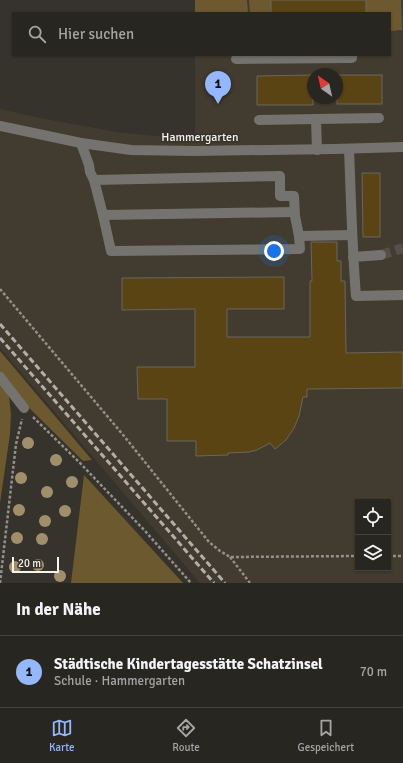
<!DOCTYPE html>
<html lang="de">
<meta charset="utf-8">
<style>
:root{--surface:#282621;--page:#302e2a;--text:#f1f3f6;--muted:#a5a5a5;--line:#44433f;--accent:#94b7fd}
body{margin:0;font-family:Signika,sans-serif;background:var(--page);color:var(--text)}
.controls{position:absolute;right:12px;bottom:12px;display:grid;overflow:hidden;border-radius:0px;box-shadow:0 1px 3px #0004}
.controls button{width:36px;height:36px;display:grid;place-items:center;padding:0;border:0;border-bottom:1px solid var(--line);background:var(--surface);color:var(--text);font:20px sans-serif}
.compass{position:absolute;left:307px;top:68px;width:36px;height:36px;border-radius:50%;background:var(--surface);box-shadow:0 1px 3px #0004;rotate:326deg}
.scale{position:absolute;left:12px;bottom:10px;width:47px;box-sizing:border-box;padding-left:4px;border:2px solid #f5f3ee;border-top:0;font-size:11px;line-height:14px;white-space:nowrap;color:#f5f3ee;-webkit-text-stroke:3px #36322c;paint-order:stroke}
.you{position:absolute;left:274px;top:251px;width:14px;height:14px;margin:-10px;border:3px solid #fff;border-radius:50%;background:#1a73e8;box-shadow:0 0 0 6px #1a73e833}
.badge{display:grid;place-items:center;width:26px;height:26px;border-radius:50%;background:var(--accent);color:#111;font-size:13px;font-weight:700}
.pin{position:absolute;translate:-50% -33px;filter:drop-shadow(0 1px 2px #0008)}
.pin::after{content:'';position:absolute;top:21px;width:14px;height:12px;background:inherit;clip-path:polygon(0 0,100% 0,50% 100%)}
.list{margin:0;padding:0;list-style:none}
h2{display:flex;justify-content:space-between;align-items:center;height:52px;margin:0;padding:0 16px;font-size:17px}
h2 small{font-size:13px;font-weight:400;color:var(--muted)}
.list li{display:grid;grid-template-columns:26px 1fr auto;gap:12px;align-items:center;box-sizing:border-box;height:72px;padding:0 16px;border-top:1px solid var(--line)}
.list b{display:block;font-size:15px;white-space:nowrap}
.list p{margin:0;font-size:13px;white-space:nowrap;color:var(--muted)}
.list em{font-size:13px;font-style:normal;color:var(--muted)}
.icon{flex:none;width:22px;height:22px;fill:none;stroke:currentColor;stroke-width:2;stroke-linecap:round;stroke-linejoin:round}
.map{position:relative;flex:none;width:403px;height:583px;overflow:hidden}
.search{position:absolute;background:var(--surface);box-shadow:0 1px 3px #0004;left:12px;right:12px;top:12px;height:44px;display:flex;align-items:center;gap:10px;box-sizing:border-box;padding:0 14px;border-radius:0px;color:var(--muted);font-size:15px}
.sheet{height:124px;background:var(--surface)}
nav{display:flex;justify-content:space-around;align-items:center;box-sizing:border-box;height:56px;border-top:1px solid var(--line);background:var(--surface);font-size:11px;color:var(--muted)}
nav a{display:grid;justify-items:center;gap:2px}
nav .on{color:var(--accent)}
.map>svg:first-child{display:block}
.built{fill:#423b2f;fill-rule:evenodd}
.green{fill:#6d5930}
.building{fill:#5b4413;stroke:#6a665e}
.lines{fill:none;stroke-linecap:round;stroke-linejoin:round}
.minor-tunnel{stroke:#534f49;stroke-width:10;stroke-dasharray:10 5;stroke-linecap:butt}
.path{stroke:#93908b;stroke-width:2.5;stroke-dasharray:3 2;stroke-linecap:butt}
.minor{stroke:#75736f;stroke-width:10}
.rail{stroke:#b1afa9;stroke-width:3;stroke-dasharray:6 3;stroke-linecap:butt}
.tree{fill:#a18f6c}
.labels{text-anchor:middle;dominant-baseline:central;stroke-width:3;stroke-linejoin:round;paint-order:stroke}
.street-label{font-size:12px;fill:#f5f3ee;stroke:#36322c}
</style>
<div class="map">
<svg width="403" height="583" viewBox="0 0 403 583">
<rect width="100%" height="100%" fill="#36322c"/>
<path class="built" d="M195 0H403V583H253L233 563 249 583H200L0 348V109L40 118 117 132 195 140V55H390V13H195ZM313 74H337V98H313ZM358 502H388V568H358Z"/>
<g class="green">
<polygon points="195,0 247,0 248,13 195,13"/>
<polygon points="249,0 271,0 271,13 250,13"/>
<polygon points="366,0 401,0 402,30 390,31 390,13 366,13"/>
<polygon points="0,351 92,460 83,461 23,402 0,377"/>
<polygon points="0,381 5,389 9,397 11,414 10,434 0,503"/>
<polygon points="84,475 183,583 71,583"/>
</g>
<g class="building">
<rect x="271" y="0" width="95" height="13"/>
<polygon points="313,75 313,105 257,105 257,76"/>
<rect x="337" y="75" width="45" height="29"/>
<polygon points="362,173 380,173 380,237 363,237"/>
<polygon points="311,242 337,242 337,261 341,261 341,281 345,281 346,353 403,352 403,388 307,389 307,397 303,397 299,416 294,428 286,440 275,449 270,443 257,450 249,452 228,453 228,455 196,456 196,441 167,441 167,399 138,399 137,367 195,367 195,309 122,310 122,278 284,277 284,309 227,309 227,337 310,337 310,281 312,281"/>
</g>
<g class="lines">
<polyline class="minor-tunnel" points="381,255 403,248"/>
<g class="path">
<polyline points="0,289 124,436 209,542 220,551 230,557 358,556"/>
<polyline points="33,417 80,463 146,532 191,583"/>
<polyline points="388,556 403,556"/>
<polyline points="230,557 250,583"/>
<polyline points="0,583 16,444 22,419"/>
</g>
<g class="minor">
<polyline points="236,59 352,58 352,55"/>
<polyline points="259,120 316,119"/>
<polyline points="0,126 81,143 131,150 194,151 334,149 403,147"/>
<polyline points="81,143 89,165 90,172 94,180 103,215 294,212"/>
<path d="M349 149C351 198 352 247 356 296L403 295"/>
<polyline points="317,150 316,119 379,118"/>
<polyline points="94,180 280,176 280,196 294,196 295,216 299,236 352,235"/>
<polyline points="103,215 111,251 300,249 299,236"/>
<polyline points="353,257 381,255"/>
<polyline points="0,377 24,408"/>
</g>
<g class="rail">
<polyline points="0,324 225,583"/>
<polyline points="0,338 214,583"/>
</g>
</g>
<g class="tree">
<circle cx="28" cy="443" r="6"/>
<circle cx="56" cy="460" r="6"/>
<circle cx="21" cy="478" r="6"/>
<circle cx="72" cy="482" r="6"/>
<circle cx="47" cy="492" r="6"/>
<circle cx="19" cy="510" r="6"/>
<circle cx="65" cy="511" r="6"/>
<circle cx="45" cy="521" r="6"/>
<circle cx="17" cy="538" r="6"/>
<circle cx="42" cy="539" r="6"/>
<circle cx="38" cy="565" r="6"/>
<circle cx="15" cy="567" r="6"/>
<circle cx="60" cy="576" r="6"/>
</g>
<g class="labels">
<g class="street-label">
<text x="200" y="137">Hammergarten</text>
</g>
</g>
</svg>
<div class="controls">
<button><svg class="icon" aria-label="locate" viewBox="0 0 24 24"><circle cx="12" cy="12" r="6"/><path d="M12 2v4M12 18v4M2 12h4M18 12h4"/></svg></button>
<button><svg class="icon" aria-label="layers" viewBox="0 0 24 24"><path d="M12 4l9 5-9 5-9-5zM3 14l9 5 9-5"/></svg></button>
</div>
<svg class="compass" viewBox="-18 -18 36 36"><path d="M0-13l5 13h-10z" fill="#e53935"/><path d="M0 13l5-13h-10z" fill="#a5a5a5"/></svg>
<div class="scale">20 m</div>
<div class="you"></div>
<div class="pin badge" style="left:218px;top:104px">1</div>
<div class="search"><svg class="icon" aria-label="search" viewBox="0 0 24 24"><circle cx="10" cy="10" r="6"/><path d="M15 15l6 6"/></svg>Hier suchen</div>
</div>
<section class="sheet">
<h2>In der Nähe<small></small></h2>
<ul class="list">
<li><span class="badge">1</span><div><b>Städtische Kindertagesstätte Schatzinsel</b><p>Schule · Hammergarten</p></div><em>70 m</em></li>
</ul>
</section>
<nav>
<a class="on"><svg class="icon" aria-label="map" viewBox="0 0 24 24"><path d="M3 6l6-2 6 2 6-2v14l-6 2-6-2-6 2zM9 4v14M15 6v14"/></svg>Karte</a>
<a><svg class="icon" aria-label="directions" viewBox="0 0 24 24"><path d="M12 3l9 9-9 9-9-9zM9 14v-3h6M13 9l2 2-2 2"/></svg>Route</a>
<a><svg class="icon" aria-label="saved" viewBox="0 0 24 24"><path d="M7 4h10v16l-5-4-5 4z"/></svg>Gespeichert</a>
</nav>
